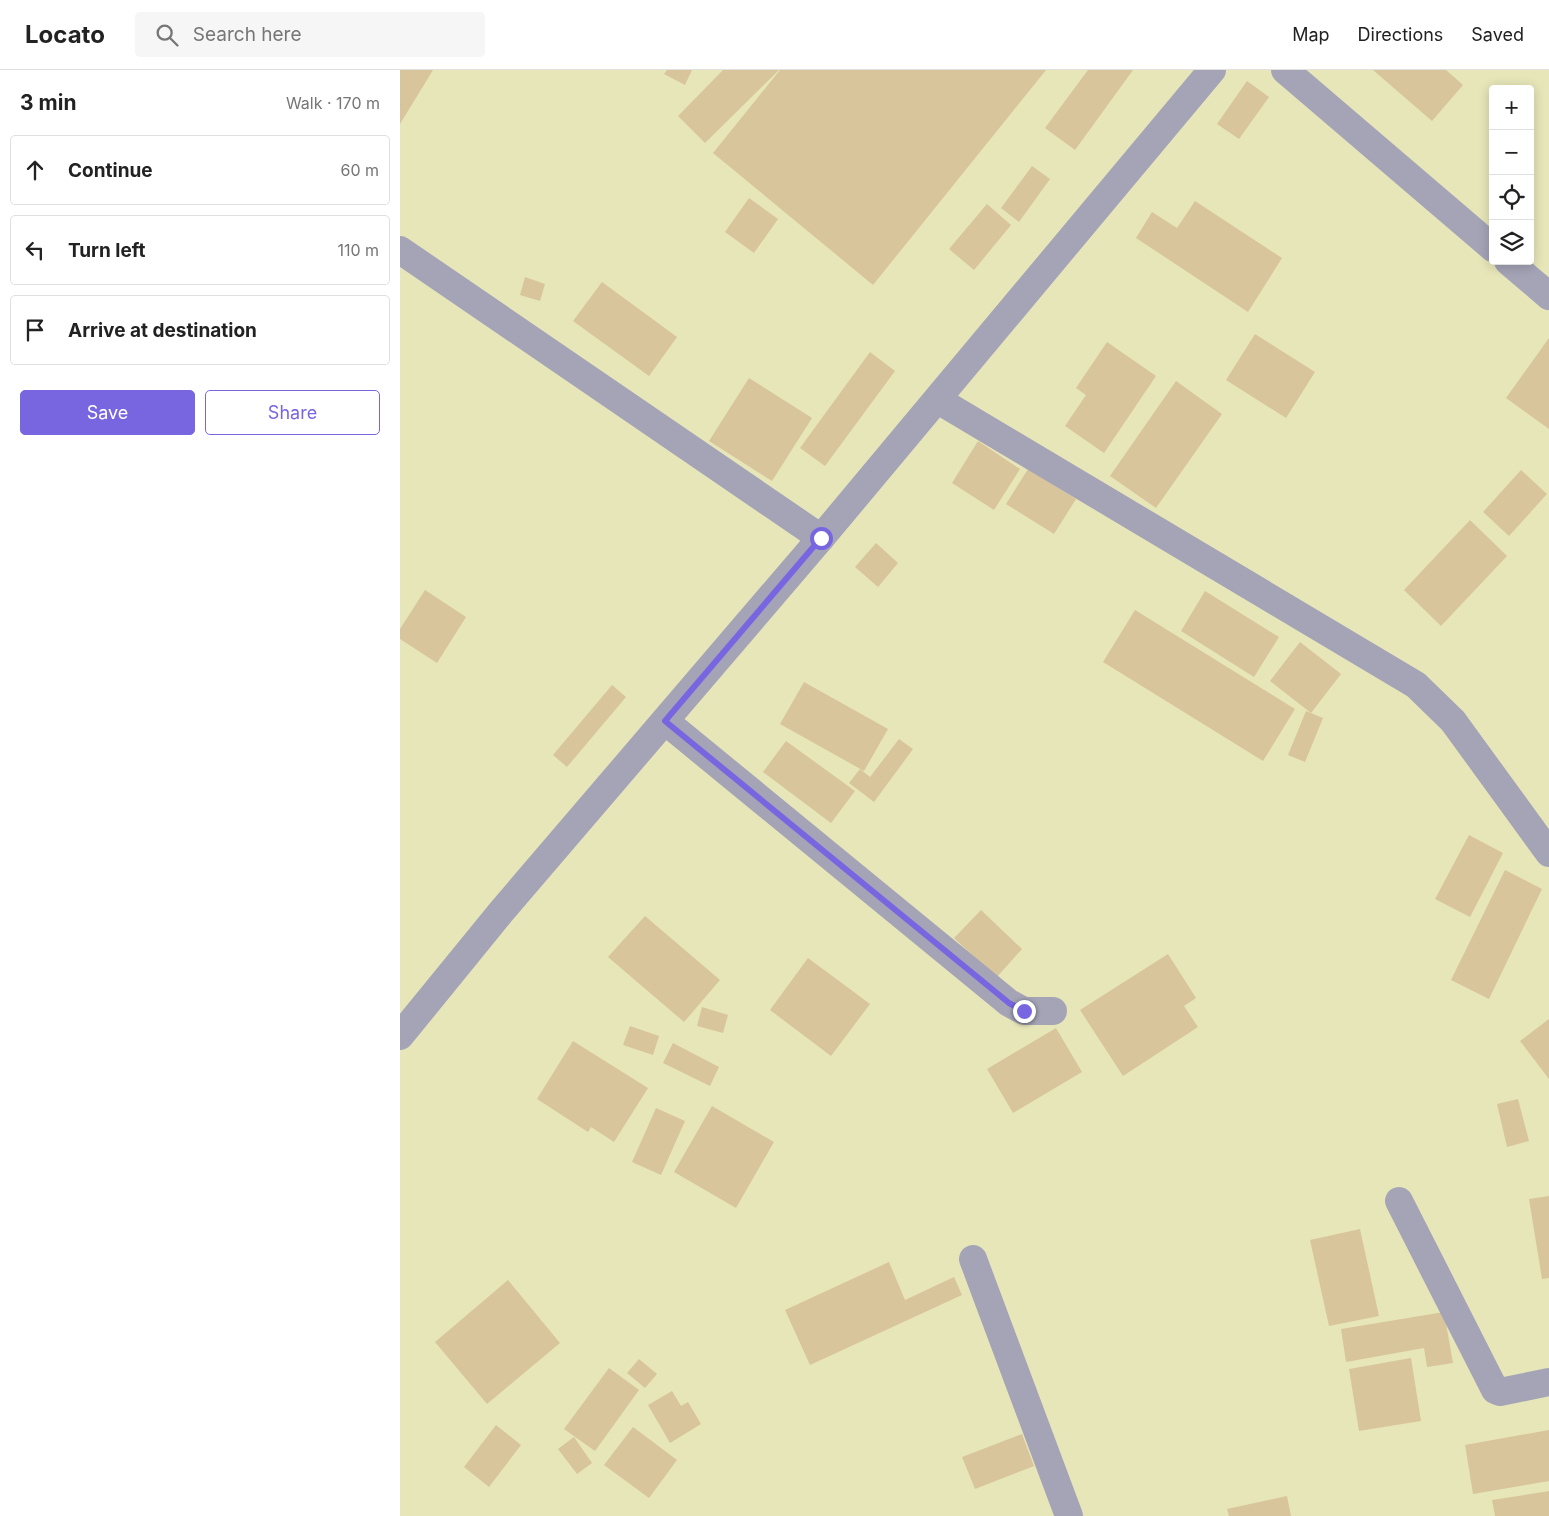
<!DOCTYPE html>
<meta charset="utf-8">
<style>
:root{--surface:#fff;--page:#f6f6f6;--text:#222;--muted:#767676;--line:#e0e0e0;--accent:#7866e1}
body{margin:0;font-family:Inter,sans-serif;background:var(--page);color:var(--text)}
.controls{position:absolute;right:15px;top:15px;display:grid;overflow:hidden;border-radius:5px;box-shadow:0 2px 12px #0003}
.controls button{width:45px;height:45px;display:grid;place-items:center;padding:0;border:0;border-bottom:1px solid var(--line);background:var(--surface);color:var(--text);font:25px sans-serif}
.stop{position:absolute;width:15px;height:15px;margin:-11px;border:4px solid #7866e1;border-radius:50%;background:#fff}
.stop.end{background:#7866e1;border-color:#fff;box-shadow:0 1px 5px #0008}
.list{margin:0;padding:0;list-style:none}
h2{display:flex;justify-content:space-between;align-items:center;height:65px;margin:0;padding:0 20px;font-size:21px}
h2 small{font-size:16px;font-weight:400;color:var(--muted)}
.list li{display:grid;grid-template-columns:32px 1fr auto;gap:15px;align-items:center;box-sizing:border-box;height:70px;margin:0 10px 10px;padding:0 10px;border:1px solid var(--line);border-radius:5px}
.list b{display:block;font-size:19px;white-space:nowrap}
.list em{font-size:16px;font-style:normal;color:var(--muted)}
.actions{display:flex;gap:10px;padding:15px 20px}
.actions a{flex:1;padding:11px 0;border:1px solid var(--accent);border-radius:5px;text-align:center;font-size:18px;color:var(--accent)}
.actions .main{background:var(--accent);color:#fff}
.icon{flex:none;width:28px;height:28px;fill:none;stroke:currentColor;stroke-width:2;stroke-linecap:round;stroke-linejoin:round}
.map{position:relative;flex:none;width:1149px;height:1446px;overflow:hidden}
header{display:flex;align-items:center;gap:30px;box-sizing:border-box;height:70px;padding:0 25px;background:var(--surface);border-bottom:1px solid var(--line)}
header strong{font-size:24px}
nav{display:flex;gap:28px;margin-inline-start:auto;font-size:18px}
.search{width:350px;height:45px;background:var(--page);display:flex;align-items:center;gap:12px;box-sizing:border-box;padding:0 18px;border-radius:5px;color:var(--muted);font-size:19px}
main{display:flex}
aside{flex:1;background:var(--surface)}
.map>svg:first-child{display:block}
.building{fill:#d8c59c}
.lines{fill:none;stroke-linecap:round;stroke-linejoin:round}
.minor{stroke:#a5a4b7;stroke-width:28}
.route{stroke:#7866e1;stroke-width:6}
</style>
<header>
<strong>Locato</strong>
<div class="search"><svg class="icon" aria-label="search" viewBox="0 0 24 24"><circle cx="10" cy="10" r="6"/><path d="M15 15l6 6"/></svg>Search here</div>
<nav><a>Map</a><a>Directions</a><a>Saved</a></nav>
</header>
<main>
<aside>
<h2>3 min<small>Walk · 170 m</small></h2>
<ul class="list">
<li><svg class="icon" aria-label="ahead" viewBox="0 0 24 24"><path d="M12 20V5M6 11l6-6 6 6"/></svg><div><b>Continue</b></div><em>60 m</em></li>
<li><svg class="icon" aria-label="left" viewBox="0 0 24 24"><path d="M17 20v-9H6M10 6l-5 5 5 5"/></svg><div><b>Turn left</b></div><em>110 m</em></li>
<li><svg class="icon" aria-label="arrive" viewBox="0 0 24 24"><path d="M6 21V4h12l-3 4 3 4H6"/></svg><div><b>Arrive at destination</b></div></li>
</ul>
<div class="actions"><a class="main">Save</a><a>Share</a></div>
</aside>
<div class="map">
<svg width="1149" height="1446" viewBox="0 0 1149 1446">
<rect width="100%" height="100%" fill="#e7e6b9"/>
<g class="building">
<polygon points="0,0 33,0 0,54"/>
<polygon points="267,0 292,0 285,15 264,4"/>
<polygon points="323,0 379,0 305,73 278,46"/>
<polygon points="380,0 646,0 473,215 313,83"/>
<polygon points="688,0 733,0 675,80 645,58"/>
<polygon points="973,0 1046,0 1063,15 1032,51"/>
<polygon points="847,11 869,27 839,69 817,54"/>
<polygon points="632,96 650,109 619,152 601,138"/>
<polygon points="349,128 378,149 354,183 325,162"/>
<polygon points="795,131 882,188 848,242 736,168 752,142 777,158"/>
<polygon points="587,134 611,155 574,200 549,179"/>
<polygon points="125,207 145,214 140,231 120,225"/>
<polygon points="202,212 277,267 249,306 173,251"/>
<polygon points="855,264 915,302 886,348 826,310"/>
<polygon points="1149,268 1149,359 1106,328"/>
<polygon points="707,272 756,306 704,383 665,356 686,325 676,318"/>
<polygon points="470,282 495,301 425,396 400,378"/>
<polygon points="349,308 412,348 372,411 309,371"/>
<polygon points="776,311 822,344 756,438 710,406"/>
<polygon points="578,371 620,399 594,440 552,413"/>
<polygon points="628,399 676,429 654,464 606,434"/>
<polygon points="1121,400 1147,424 1109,466 1083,442"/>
<polygon points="1070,450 1107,486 1041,556 1004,520"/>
<polygon points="476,473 498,493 478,517 455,497"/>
<polygon points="25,520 66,547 37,593 0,569 0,559"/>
<polygon points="805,521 879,567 854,607 781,561"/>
<polygon points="735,540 895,639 863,691 703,592"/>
<polygon points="900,572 941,604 911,643 870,611"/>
<polygon points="404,612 488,659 464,701 380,654"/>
<polygon points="212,615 226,627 167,697 153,685"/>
<polygon points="906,641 923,648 905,692 888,685"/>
<polygon points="499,669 513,679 474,732 449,713 460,699 470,707"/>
<polygon points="386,671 455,721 431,753 363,702"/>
<polygon points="1069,765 1103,783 1070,847 1035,829"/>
<polygon points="1105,800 1142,819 1089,929 1051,910"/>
<polygon points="581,840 622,879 596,908 554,868"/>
<polygon points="245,846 320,910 284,952 208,887"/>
<polygon points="768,884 796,928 784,936 798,957 723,1006 680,940"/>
<polygon points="408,888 470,934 431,986 370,940"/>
<polygon points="302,937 328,945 323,963 297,956"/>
<polygon points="1149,949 1149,1009 1120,971"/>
<polygon points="230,956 259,966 253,985 223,975"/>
<polygon points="656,958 682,1002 613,1043 587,999"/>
<polygon points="173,971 248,1018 214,1072 191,1057 188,1062 137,1029"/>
<polygon points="273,973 319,997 310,1016 263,993"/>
<polygon points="1118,1029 1129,1071 1107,1077 1097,1034"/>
<polygon points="312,1036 374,1072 336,1138 274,1102"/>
<polygon points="256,1038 285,1051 261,1105 232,1092"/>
<polygon points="1149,1126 1149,1208 1142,1209 1129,1129"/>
<polygon points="960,1159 979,1246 929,1256 910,1170"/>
<polygon points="489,1192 505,1230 554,1207 562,1225 410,1295 385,1240"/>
<polygon points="108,1210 160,1273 87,1334 35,1272"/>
<polygon points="1044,1242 1053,1293 1027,1297 1024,1278 946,1292 941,1259"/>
<polygon points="1011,1288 1021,1351 959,1361 949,1299"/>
<polygon points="239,1289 257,1304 245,1318 227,1303"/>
<polygon points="209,1298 239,1320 195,1381 164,1359"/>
<polygon points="272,1321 281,1336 288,1332 301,1354 270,1373 248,1335"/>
<polygon points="96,1355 121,1375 89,1417 64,1397"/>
<polygon points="233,1357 277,1390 249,1428 204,1395"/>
<polygon points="1149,1360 1149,1411 1073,1424 1065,1375"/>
<polygon points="622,1364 634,1396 575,1419 562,1387"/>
<polygon points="174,1367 192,1393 177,1404 158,1379"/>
<polygon points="1149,1421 1149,1446 1095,1446 1092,1430"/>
<polygon points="887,1426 891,1446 829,1446 827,1439"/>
</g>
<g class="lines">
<g class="minor">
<polyline points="885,0 1093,178"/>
<polyline points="0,180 421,468"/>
<polyline points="1108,191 1149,226"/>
<polyline points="538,330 1016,615 1053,651 1149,783"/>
<polyline points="265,651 609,933 624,941 653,941"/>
<polyline points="0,966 101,842 421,468 812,0"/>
<polyline points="999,1131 1095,1320 1100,1322 1149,1312"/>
<polyline points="573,1189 669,1446"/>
</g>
</g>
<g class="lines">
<polyline class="route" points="421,468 265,651 609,933 624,941"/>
</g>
</svg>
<div class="controls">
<button>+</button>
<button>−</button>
<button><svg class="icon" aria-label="locate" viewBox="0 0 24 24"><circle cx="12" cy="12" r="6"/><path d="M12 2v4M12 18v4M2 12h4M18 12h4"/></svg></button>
<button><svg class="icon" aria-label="layers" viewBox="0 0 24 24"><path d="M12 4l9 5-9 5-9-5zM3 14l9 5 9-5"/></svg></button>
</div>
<div class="stop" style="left:421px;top:468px"></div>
<div class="stop end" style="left:624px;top:941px"></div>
</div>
</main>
